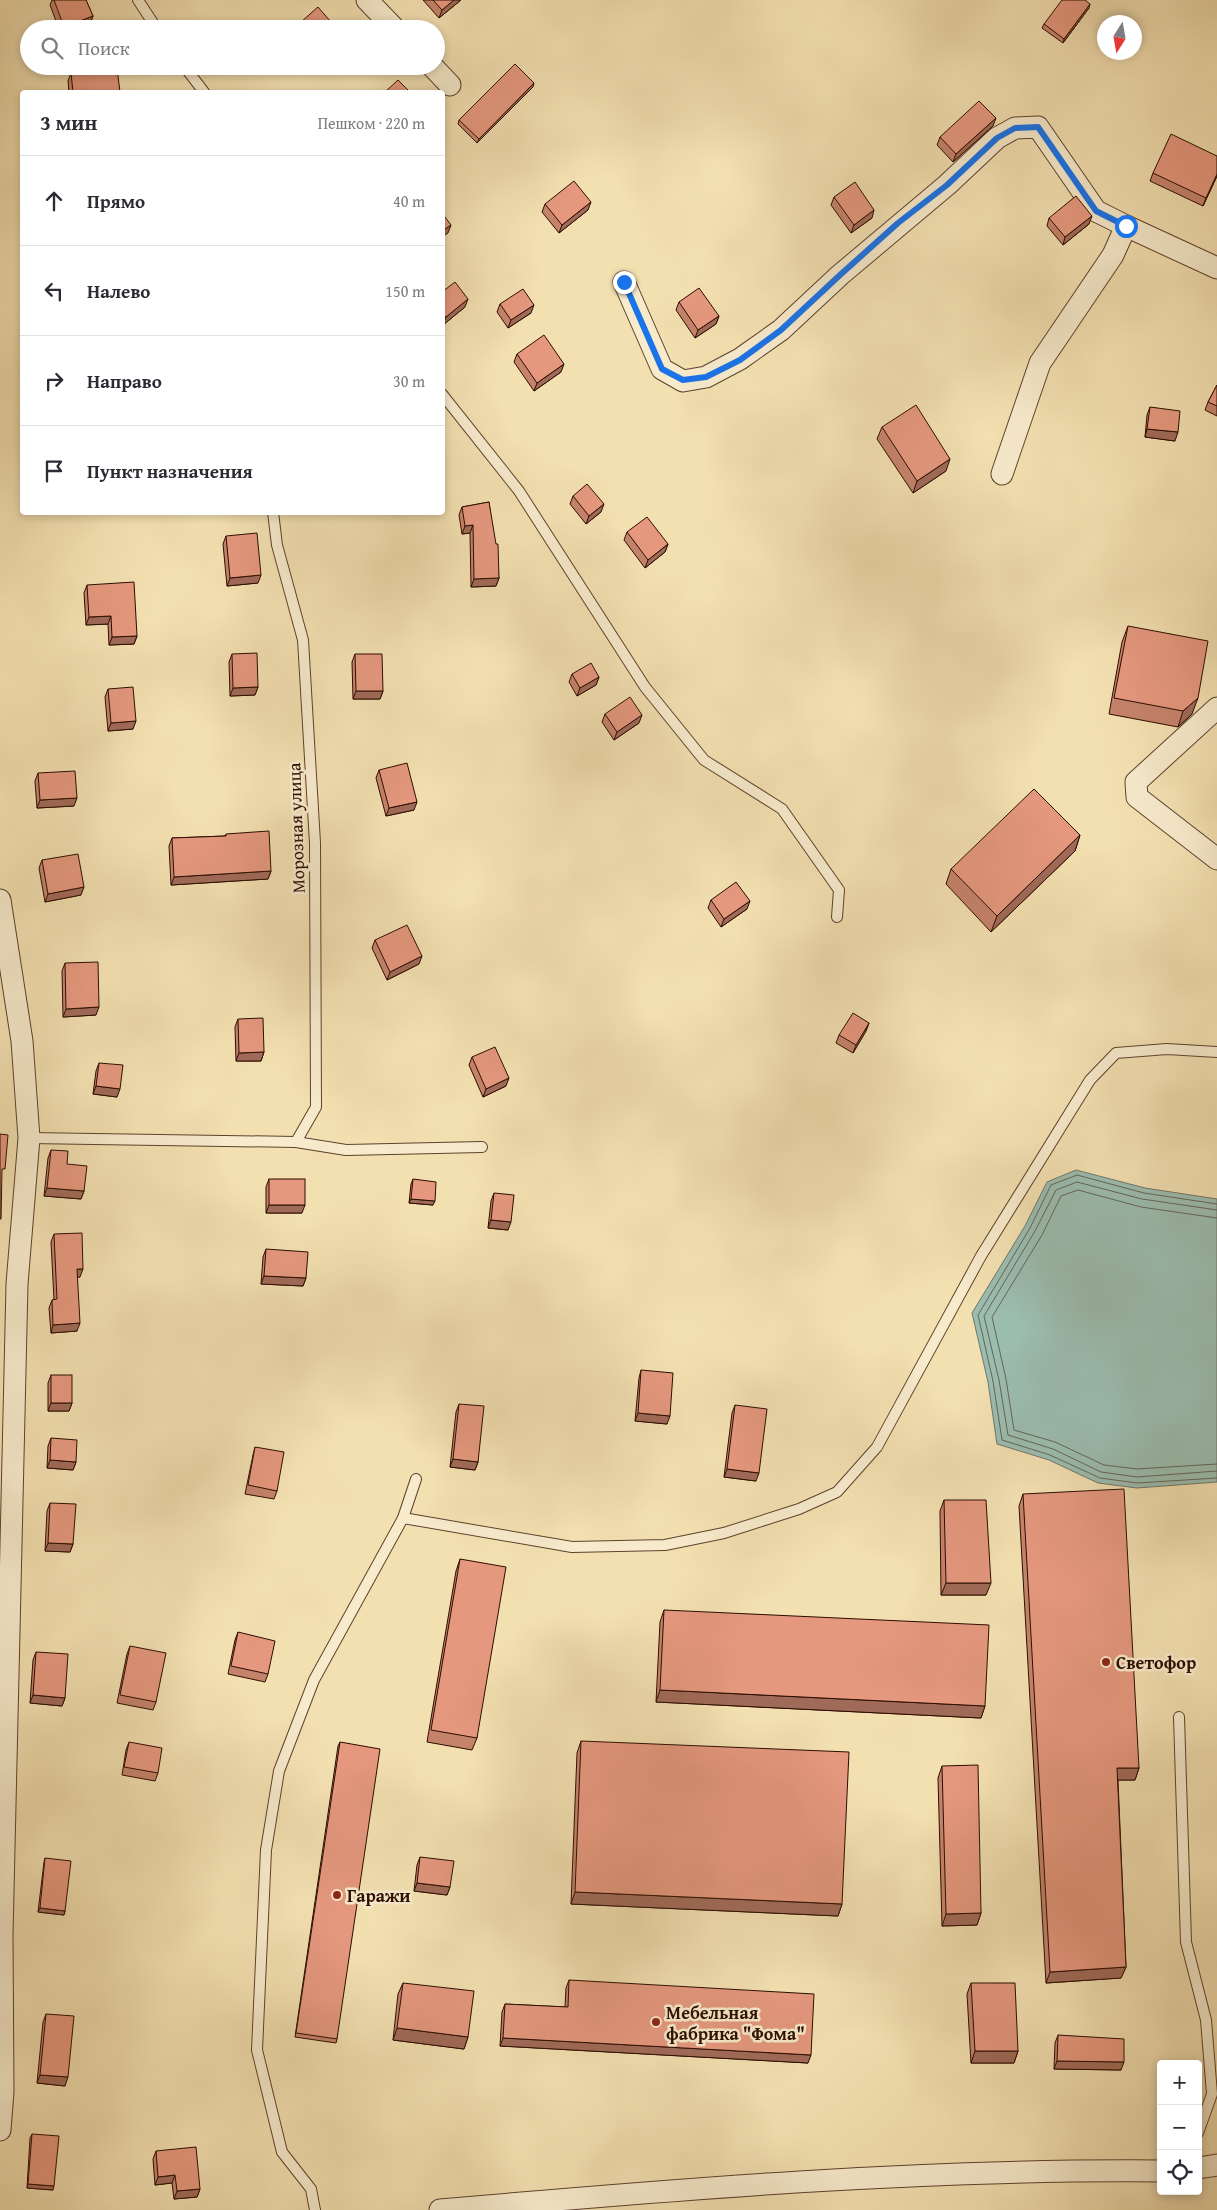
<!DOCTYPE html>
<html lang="ru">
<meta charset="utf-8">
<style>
:root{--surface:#fff;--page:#f2f2f3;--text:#2b2b33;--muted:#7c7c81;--line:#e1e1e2}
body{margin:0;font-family:"Gentium Book Plus",serif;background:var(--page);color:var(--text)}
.controls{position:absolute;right:15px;bottom:15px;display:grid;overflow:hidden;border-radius:5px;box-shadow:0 2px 8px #0003}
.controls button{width:45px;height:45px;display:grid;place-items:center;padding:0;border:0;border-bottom:1px solid var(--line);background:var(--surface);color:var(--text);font:25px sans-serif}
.compass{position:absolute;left:1097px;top:15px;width:45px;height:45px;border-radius:50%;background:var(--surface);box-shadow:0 2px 8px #0003;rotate:191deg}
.stop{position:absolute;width:15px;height:15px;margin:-11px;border:4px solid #1a73e8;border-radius:50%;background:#fff}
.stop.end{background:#1a73e8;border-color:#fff;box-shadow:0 1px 5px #0008}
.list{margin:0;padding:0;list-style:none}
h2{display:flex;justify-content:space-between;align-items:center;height:65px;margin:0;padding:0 20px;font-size:21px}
h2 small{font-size:16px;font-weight:400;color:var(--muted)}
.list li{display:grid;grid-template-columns:32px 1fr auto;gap:15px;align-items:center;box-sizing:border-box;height:90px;padding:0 20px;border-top:1px solid var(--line)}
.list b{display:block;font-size:19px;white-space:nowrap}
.list em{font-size:16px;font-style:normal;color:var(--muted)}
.icon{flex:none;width:28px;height:28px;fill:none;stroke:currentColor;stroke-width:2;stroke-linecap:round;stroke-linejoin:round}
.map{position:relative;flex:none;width:1217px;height:2210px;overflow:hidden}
.search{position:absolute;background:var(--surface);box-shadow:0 2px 8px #0003;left:20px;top:20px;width:425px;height:55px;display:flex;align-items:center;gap:12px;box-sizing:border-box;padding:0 18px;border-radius:28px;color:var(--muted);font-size:19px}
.panel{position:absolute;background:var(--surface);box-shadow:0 2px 8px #0003;left:20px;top:90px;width:425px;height:425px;border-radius:5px}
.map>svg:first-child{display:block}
.water{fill:#9bbdb0;stroke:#6f766a}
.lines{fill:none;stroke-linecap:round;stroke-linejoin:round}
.shore{stroke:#646458;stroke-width:1}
.service-casing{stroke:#5e412d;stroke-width:12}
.minor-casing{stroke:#5e412d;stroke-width:23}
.service{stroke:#f7ebcc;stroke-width:10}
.minor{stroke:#f7ebcc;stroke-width:21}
.wall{fill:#c5836c;stroke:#2c0c01}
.shaded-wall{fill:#a06a58;stroke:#2c0c01}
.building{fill:#e5987e;stroke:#2c0c01}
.route{stroke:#1a73e8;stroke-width:6}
.poi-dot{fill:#8f2418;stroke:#f7ebcc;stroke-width:2}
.labels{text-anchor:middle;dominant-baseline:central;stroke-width:5;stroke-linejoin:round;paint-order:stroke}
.street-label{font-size:18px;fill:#2c0c01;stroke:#f7ebcc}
.poi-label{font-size:18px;font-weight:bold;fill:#2c0c01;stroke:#f7ebcc;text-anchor:start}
</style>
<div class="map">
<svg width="1217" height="2210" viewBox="0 0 1217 2210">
<rect width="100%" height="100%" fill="#f3e0b1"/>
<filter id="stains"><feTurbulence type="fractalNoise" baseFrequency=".004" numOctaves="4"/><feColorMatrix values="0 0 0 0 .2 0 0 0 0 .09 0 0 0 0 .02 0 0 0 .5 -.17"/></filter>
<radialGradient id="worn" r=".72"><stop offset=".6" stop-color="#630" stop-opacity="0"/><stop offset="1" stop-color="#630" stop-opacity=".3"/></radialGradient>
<polygon class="water" points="1076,1170 1145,1188 1217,1199 1217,1482 1137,1488 1098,1483 1049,1460 997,1444 988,1382 972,1313 1025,1226 1047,1182"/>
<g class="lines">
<g class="shore">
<polyline points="1217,1204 1144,1193 1077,1175 1051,1185 1030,1228 978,1315 993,1381 1002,1440 1050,1455 1100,1478 1137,1483 1217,1478"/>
<polyline points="1217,1210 1142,1199 1077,1182 1056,1190 1035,1231 984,1316 999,1380 1008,1435 1053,1449 1101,1472 1137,1477 1217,1471"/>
<polyline points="1217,1218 1141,1207 1078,1190 1061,1196 1042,1235 992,1317 1006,1379 1014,1430 1055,1442 1104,1465 1137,1469 1217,1464"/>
</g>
<g class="service-casing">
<g id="service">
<polyline points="138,0 157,29"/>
<polyline points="184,66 204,92"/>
<polyline points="442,394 519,491 645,687 704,760 782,809 839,890 837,917"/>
<polyline points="273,512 277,545 303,640 315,843 316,1107 296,1142"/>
<polyline points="29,1138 296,1142 346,1150 482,1147"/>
<polyline points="403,1518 416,1479"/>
<polyline points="1179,1717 1186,1942 1206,2020 1212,2094 1198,2133"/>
<polyline points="315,2210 311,2189 282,2152 257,2050 266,1850 279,1771 314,1680 403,1518 572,1547 665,1545 724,1533 799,1509 837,1492 877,1447 981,1256 1090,1080 1116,1053 1167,1049 1217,1052"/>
</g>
</g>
<g class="minor-casing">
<g id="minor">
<polyline points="367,0 395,29"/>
<polyline points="432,66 450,85"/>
<polyline points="624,282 662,369 683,381 706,377 740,359 781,330 840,275 947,185 997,138 1015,128 1038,127 1096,211 1126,226"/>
<polyline points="1002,474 1040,363 1113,255 1126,226 1217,268"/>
<polyline points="1217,708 1136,782 1137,797 1217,859"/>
<polyline points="0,900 22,1041 29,1138 17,1284 2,1935 3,2092 0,2130"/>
<polyline points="1198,2168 1217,2165"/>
<path d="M440 2210C679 2189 920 2169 1161 2171"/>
</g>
</g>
<use href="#service" class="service"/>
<use href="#minor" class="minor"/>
</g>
<g class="wall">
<polygon points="52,0 86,0 93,16 90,24 77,29 59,29 50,5"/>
<polygon points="423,0 461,0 439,18"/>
<polygon points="1089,8 1063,43 1042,28 1044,24"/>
<polygon points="305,66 318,66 311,72"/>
<polygon points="71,73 120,92 69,92 68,81"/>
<polygon points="533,87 477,143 458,124 459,120"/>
<polygon points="993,126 953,162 937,145 940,137"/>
<polygon points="1217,156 1217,176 1203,206 1150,181 1153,173"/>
<polygon points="834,197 872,218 851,233 831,205"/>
<polygon points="545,204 588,210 559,233 542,212"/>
<polygon points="1049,218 1089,224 1063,245 1047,226"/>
<polygon points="442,292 465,307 443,325 442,325"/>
<polygon points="679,302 719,316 716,324 695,338 676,310"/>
<polygon points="500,304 531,313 508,328 497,312"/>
<polygon points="517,354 561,372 534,391 514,362"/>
<polygon points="1217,385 1217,416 1205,410 1208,402"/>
<polygon points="1150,407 1175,441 1145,437 1147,415"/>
<polygon points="882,427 946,471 913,493 877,439"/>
<polygon points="573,496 601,512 586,524 570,504"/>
<polygon points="489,502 499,578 496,586 471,587 470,533 462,534 459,515 462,507"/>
<polygon points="627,532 668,544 665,552 645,568 624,540"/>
<polygon points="226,536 258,583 227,586 223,544"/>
<polygon points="87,585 137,636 134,644 109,645 108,624 86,625 84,593"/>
<polygon points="1128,626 1192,714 1178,727 1109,714 1122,642"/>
<polygon points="232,654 258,687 255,695 230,696 229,662"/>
<polygon points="355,654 383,691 380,699 353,699 352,662"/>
<polygon points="572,674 599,677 596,685 577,696 569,682"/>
<polygon points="108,689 133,729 108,731 105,697"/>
<polygon points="605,714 639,723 614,740 602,722"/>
<polygon points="379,770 414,810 386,816 376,778"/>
<polygon points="38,773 74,806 37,808 35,781"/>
<polygon points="226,834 271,871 268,879 171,885 169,846 172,838 225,836"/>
<polygon points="1080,835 1075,851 991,932 946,884 951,869"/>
<polygon points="42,860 81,895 45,902 39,868"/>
<polygon points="711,900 747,909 721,927 708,908"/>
<polygon points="375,940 419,964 387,980 372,948"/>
<polygon points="65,963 96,1015 63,1017 62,971"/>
<polygon points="238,1019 264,1052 261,1061 236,1061 235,1027"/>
<polygon points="869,1023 866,1031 853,1053 836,1043 839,1035"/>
<polygon points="472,1057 506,1086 483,1097 469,1065"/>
<polygon points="99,1063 117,1097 93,1094 96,1071"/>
<polygon points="51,1150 67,1164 84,1191 81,1199 44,1196 48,1158"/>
<polygon points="269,1179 302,1213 266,1213 266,1187"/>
<polygon points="413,1179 433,1205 409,1203 411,1184"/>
<polygon points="494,1193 508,1230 488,1228 491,1201"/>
<polygon points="54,1234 80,1277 77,1277 77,1331 51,1333 49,1308 52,1300 54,1300 51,1242"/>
<polygon points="266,1249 306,1278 303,1286 261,1284 263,1257"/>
<polygon points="641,1370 667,1424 635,1421 639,1378"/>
<polygon points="51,1375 72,1403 69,1411 48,1411 48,1383"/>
<polygon points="459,1404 478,1462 475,1470 450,1467 456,1412"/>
<polygon points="735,1405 756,1481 724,1477 732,1413"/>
<polygon points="51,1438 76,1462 73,1470 47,1468 48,1446"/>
<polygon points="255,1447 277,1491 274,1499 245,1494 253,1455"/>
<polygon points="1023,1494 1139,1768 1135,1780 1118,1780 1126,1967 1121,1978 1046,1983 1019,1506"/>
<polygon points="944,1500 986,1595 941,1595 940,1511"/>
<polygon points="50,1503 73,1544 70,1552 45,1551 47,1511"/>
<polygon points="460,1559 477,1738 472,1750 427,1742 456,1571"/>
<polygon points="664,1610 985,1706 981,1718 656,1702 660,1622"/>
<polygon points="238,1632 268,1674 265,1682 228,1674 235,1640"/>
<polygon points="130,1646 156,1702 153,1710 117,1703 127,1654"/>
<polygon points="36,1652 65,1698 62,1706 30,1703 33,1660"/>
<polygon points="581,1741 842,1904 838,1916 571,1904 577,1753"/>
<polygon points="129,1742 158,1773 155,1781 122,1775 126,1750"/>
<polygon points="340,1742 337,2039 336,2043 295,2037 338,1746"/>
<polygon points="942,1766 981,1913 977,1925 942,1926 938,1778"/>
<polygon points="420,1857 450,1887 447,1895 414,1891 417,1865"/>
<polygon points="45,1858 65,1911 64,1915 38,1912 44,1862"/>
<polygon points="569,1980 808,2063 500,2046 502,2012 505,2004 565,2007 566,1988"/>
<polygon points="403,1983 468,2037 464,2049 393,2040 398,1994"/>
<polygon points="971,1983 1018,2051 1014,2063 971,2063 967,1994"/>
<polygon points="46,2014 65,2086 37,2083 43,2022"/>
<polygon points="1058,2035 1121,2070 1054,2069 1055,2043"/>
<polygon points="32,2134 53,2190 27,2188 30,2138"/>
<polygon points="156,2151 200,2189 197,2197 174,2199 172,2183 155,2185 153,2159"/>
</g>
<g class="shaded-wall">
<polygon points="454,0 461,0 439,18 442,10"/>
<polygon points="1090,4 1089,8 1063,43 1064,39"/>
<polygon points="93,16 90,24 77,29 63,29 64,27"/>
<polygon points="313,66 318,66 311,72"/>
<polygon points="534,83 533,87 477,143 479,139"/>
<polygon points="996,118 993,126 953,162 956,154"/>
<polygon points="1217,174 1217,176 1203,206 1206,198"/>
<polygon points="591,202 588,210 559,233 562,225"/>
<polygon points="874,210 872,218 851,233 854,225"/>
<polygon points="1092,216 1089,224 1063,245 1065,237"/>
<polygon points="451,225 448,233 442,237 442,231"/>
<polygon points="468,299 465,307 443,325 446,317"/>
<polygon points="534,305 531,313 508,328 511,320"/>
<polygon points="719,316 716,324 695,338 698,330"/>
<polygon points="564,364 561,372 534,391 537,383"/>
<polygon points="1147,429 1178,432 1175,441 1145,437"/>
<polygon points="950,459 946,471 913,493 917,481"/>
<polygon points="604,504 601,512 586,524 589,516"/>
<polygon points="473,525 470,533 462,534 465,526"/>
<polygon points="668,544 665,552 645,568 648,560"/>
<polygon points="261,575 258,583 227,586 230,578"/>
<polygon points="499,578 496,586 471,587 474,579"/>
<polygon points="111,616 108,624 86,625 89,617"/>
<polygon points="137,636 134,644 109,645 112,637"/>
<polygon points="599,677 596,685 577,696 580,688"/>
<polygon points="258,687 255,695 230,696 233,688"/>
<polygon points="356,691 383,691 380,699 353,699"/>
<polygon points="1198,698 1192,714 1178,727 1183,711"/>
<polygon points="642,715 639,723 614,740 617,732"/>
<polygon points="136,721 133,729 108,731 111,723"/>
<polygon points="77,798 74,806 37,808 40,800"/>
<polygon points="417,802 414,810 386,816 389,808"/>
<polygon points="1080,835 1075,851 991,932 997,916"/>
<polygon points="271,871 268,879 171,885 174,877"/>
<polygon points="84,887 81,895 45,902 48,894"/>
<polygon points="750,901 747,909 721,927 724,919"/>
<polygon points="422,956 419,964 387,980 390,972"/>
<polygon points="99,1007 96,1015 63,1017 66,1009"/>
<polygon points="869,1023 866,1031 853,1053 856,1045"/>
<polygon points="264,1052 261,1061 236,1061 239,1053"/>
<polygon points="509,1078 506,1086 483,1097 486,1089"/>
<polygon points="96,1086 120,1089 117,1097 93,1094"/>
<polygon points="47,1188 84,1191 81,1199 44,1196"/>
<polygon points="411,1199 435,1201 433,1205 409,1203"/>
<polygon points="269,1205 305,1205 302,1213 266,1213"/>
<polygon points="491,1220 511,1222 508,1230 488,1228"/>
<polygon points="77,1269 83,1269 80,1277 74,1277"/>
<polygon points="264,1276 306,1278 303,1286 261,1284"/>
<polygon points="80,1323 77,1331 51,1333 53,1325"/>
<polygon points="51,1403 72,1403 69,1411 48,1411"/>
<polygon points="638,1413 670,1416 667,1424 635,1421"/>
<polygon points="453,1459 478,1462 475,1470 450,1467"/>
<polygon points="50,1460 76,1462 73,1470 47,1468"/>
<polygon points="727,1469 759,1473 756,1481 724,1477"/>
<polygon points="48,1543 73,1544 70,1552 45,1551"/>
<polygon points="946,1583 991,1583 986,1595 941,1595"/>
<polygon points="660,1690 985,1706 981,1718 656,1702"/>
<polygon points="33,1695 65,1698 62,1706 30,1703"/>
<polygon points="1117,1768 1139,1768 1135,1780 1113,1780"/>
<polygon points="417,1883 450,1887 447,1895 414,1891"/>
<polygon points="575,1892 842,1904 838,1916 571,1904"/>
<polygon points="40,1908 65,1911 64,1915 38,1912"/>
<polygon points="981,1913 977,1925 942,1926 946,1914"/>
<polygon points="1126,1967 1121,1978 1046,1983 1050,1972"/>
<polygon points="397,2028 468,2037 464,2049 393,2040"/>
<polygon points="503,2038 811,2055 808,2063 500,2046"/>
<polygon points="975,2051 1018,2051 1014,2063 971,2063"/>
<polygon points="1057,2061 1124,2062 1121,2070 1054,2069"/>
<polygon points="40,2075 68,2077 65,2086 37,2083"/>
<polygon points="175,2175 172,2183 155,2185 158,2177"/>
<polygon points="28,2184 54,2186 53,2190 27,2188"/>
<polygon points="200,2189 197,2197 174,2199 177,2191"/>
</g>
<g class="building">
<polygon points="54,0 86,0 93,16 64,27"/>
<polygon points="433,0 454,0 442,10"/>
<polygon points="1062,0 1085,0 1090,4 1064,39 1044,24"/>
<polygon points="318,7 337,29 293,29"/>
<polygon points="515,64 534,83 479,139 459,120"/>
<polygon points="117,68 120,92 73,92 71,73"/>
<polygon points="398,80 410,92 385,92"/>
<polygon points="979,101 996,118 956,154 940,137"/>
<polygon points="1171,134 1217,156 1217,174 1206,198 1153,173"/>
<polygon points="574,181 591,202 562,225 545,204"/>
<polygon points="855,182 874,210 854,225 834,197"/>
<polygon points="1076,196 1092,216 1065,237 1049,218"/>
<polygon points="442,213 451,225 442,231"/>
<polygon points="455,282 468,299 446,317 442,313 442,292"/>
<polygon points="699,288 719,316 698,330 679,302"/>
<polygon points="523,289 534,305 511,320 500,304"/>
<polygon points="544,335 564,364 537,383 517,354"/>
<polygon points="1217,385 1217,406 1208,402"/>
<polygon points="916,405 950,459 917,481 882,427"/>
<polygon points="1150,407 1180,411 1178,432 1147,429"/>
<polygon points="587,484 604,504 589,516 573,496"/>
<polygon points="489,502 496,544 498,544 499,578 474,579 473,525 465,526 462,507"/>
<polygon points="647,517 668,544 648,560 627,532"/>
<polygon points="257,533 261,575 230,578 226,536"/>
<polygon points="134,582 137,636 112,637 111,616 89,617 87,585"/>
<polygon points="1128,626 1208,641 1198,698 1183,711 1114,698"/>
<polygon points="257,653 258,687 233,688 232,654"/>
<polygon points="355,654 382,654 383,691 356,691"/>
<polygon points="591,663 599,677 580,688 572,674"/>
<polygon points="133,687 136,721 111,723 108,689"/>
<polygon points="630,697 642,715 617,732 605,714"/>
<polygon points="407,763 417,802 389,808 379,770"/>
<polygon points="75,771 77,798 40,800 38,773"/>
<polygon points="1034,789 1080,835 997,916 951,869"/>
<polygon points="269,831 271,871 174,877 172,838 226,836 226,834"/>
<polygon points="78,854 84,887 48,894 42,860"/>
<polygon points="736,882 750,901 724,919 711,900"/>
<polygon points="407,925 422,956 390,972 375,940"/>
<polygon points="98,962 99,1007 66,1009 65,963"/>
<polygon points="853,1013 869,1023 856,1045 839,1035"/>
<polygon points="263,1018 264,1052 239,1053 238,1019"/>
<polygon points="495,1047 509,1078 486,1089 472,1057"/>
<polygon points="99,1063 123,1065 120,1089 96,1086"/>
<polygon points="0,1134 8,1135 5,1169 2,1169 1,1219 0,1219"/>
<polygon points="51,1150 68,1151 67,1164 87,1166 84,1191 47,1188"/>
<rect x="269" y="1179" width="36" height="26"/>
<polygon points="413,1179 436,1182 435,1201 411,1199"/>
<polygon points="494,1193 514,1195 511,1222 491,1220"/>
<polygon points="82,1233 83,1269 77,1269 80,1323 53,1325 52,1300 57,1299 54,1234"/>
<polygon points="266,1249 308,1252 306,1278 264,1276"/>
<polygon points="641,1370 673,1373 670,1416 638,1413"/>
<rect x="51" y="1375" width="21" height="28"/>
<polygon points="459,1404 484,1406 478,1462 453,1459"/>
<polygon points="735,1405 767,1409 759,1473 727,1469"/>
<polygon points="51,1438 77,1440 76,1462 50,1460"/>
<polygon points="255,1447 284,1452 277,1491 248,1485"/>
<polygon points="1124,1489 1139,1768 1117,1768 1126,1967 1050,1972 1023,1494"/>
<polygon points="944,1500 986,1500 991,1583 946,1583"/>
<polygon points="50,1503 76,1504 73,1544 48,1543"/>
<polygon points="460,1559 506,1567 477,1738 431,1730"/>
<polygon points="664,1610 989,1625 985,1706 660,1690"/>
<polygon points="238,1632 275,1641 268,1674 231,1666"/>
<polygon points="130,1646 166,1653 156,1702 120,1695"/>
<polygon points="36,1652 68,1654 65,1698 33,1695"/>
<polygon points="581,1741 849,1752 842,1904 575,1892"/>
<polygon points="129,1742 162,1748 158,1773 124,1767"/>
<polygon points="340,1742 380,1749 337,2039 296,2033"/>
<polygon points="978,1765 981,1913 946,1914 942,1766"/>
<polygon points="420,1857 454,1861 450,1887 417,1883"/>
<polygon points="45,1858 71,1861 65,1911 40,1908"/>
<polygon points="569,1980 814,1994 811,2055 503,2038 505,2004 568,2007"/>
<polygon points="403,1983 474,1991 468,2037 397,2028"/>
<polygon points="971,1983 1015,1983 1018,2051 975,2051"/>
<polygon points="46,2014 74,2016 68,2077 40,2075"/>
<polygon points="1058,2035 1124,2039 1124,2062 1057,2061"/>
<polygon points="32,2134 59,2136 54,2186 28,2184"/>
<polygon points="196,2147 200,2189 177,2191 175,2175 158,2177 156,2151"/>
</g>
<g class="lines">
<polyline class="route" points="624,282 662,369 683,380 706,377 740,360 781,330 840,275 898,223 947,185 997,138 1015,128 1038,127 1096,211 1126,226"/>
</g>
<g class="poi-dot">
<circle cx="1106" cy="1662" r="5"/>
<circle cx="337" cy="1895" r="5"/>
<circle cx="656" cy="2022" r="5"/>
</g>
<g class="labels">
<g class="street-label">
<text transform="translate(296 828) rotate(-92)">Морозная улица</text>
</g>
<g class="poi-label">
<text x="1116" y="1662">Светофор</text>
<text x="347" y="1895">Гаражи</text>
<text x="666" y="2012">Мебельная<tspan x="666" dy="21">фабрика "Фома"</tspan></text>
</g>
</g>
<rect width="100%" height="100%" filter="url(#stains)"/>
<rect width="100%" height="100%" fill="url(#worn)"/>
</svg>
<div class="controls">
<button>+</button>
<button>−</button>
<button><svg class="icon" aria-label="locate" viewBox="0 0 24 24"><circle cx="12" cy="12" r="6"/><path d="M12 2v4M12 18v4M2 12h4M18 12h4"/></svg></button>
</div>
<svg class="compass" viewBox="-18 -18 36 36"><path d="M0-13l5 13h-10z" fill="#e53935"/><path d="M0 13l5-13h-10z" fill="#7c7c81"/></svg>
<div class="stop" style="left:1126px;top:226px"></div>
<div class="stop end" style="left:624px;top:282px"></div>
<div class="search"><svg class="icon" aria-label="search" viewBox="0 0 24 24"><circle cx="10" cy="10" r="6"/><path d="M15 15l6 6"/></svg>Поиск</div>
<section class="panel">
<h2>3 мин<small>Пешком · 220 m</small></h2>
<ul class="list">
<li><svg class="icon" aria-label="ahead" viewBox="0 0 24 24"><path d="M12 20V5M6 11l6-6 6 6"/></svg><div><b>Прямо</b></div><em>40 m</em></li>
<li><svg class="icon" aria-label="left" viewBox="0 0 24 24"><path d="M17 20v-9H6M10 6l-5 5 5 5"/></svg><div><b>Налево</b></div><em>150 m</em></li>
<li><svg class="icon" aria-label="right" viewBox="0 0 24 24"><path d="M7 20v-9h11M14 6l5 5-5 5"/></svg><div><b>Направо</b></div><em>30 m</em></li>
<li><svg class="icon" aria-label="arrive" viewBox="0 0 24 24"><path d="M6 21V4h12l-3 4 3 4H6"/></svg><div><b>Пункт назначения</b></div></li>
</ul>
</section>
</div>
